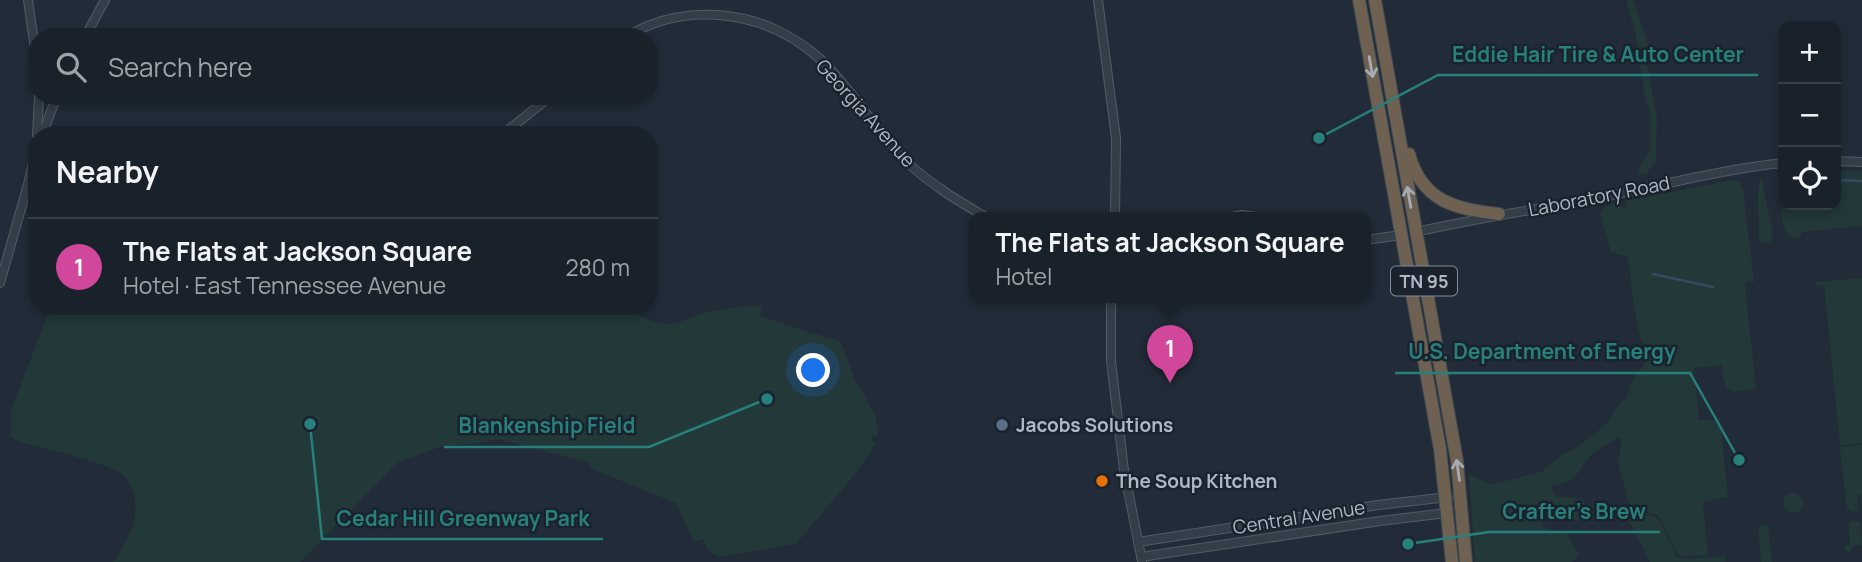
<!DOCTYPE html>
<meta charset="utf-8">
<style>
:root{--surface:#19212a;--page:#222932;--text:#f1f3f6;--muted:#9fa3a8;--line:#373e47;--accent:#8c9099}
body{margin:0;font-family:Manrope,sans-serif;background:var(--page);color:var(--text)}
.controls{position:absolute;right:21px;top:21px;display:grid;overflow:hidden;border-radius:14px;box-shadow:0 4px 10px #0003}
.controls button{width:63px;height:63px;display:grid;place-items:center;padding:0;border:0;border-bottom:2px solid var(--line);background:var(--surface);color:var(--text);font:35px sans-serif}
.you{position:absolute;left:814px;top:371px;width:24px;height:24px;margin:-18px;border:5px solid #fff;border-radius:50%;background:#1a73e8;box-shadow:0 0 0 10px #1a73e833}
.badge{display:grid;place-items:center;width:46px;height:46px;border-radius:50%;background:var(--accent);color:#fff;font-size:23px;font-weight:700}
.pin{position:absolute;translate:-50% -58px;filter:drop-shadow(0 2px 4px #0008)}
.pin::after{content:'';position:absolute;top:37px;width:24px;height:21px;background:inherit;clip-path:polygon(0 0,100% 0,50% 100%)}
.popup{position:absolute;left:969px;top:212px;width:402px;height:91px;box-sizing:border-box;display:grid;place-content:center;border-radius:14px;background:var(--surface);filter:drop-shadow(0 2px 5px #0005);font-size:23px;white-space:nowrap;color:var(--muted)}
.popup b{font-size:26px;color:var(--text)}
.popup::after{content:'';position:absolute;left:50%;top:100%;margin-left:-14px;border:14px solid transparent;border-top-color:var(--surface)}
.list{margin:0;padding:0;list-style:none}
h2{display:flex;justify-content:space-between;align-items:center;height:91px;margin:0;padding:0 28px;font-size:30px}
h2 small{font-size:23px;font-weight:400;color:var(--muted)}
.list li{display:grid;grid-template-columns:46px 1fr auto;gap:21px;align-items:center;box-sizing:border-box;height:98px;padding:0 28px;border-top:2px solid var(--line)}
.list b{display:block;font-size:26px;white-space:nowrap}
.list p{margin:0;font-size:23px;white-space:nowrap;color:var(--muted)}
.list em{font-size:23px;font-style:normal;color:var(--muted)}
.icon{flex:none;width:38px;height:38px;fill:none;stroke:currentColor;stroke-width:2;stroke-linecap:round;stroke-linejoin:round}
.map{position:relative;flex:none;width:1862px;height:562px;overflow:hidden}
.search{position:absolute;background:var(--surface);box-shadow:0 4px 10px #0003;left:28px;top:28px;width:630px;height:77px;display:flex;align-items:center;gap:18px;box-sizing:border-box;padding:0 24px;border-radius:28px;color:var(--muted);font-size:26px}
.panel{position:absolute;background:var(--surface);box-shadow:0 4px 10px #0003;left:28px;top:126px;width:630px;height:189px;border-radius:28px}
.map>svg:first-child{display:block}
.green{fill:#233839}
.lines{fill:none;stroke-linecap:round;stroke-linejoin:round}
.stream{stroke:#364b60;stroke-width:2.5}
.minor-casing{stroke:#525c66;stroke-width:10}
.highway-casing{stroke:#3f4953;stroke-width:14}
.minor{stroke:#343e48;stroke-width:8}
.highway{stroke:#6e6151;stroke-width:12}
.oneway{stroke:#a5acb4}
.service-dot{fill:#5c6f8a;stroke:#1a232d;stroke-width:2.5}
.food-dot{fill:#e8710a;stroke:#1a232d;stroke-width:2.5}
.labels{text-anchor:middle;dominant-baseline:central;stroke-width:5;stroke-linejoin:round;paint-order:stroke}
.shield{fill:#1a232d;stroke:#828c97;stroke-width:2}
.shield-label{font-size:18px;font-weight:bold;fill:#afb9c5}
.street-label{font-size:19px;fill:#afb9c5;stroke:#1a232d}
.poi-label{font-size:19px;font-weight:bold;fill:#afb9c5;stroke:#1a232d;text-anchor:start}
.leader{fill:none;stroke:#27807b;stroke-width:2.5}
.callout-dot{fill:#27807b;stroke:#1a232d;stroke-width:2.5}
.callout-label{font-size:21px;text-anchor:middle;font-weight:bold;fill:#27807b;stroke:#1a232d;stroke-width:5;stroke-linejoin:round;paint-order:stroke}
</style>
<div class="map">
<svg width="1862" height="562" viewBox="0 0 1862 562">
<rect width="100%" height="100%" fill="#212c38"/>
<g class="green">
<polygon points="1626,0 1633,0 1648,44 1645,54 1657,118 1656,161 1646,174 1638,174 1641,164 1651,148 1650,115 1644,91 1636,36"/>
<polygon points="1836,170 1862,171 1862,226 1802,232 1799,239 1788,235 1783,226 1781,177 1783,174 1783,205 1836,205"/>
<polygon points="1761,177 1773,234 1771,241 1767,243 1761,242 1759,238 1758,189"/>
<path d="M1732 180 1740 182 1743 190 1754 281 1752 283 1747 280 1745 284 1756 389 1732 392C1722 385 1723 375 1722 365L1694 368 1699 420 1720 419 1728 497 1703 502 1708 555 1681 556 1674 549 1658 515 1643 512 1632 513 1618 464 1621 445 1620 437C1612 441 1603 446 1596 451 1574 469 1583 483 1550 486L1556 496 1582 499 1588 511 1580 521 1542 513V527L1568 535 1579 555 1572 562H1475L1469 474 1491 485 1543 471 1562 454 1575 449 1608 423 1614 411 1627 397 1631 382 1644 365 1647 353C1632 323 1634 289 1627 257L1611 252 1600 214 1606 206 1620 203 1625 211 1626 201Z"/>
<polygon points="1862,278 1862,443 1840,445 1824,284 1817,287 1815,282"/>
<path d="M51 306H627C637 315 658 326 672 324 684 322 696 314 708 312 725 308 745 306 762 307L760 316 841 342 854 378 876 416 878 436 872 437 871 440 876 444 855 474 796 544 720 557 709 552 703 539 694 542 676 503 592 469 589 463 499 439 473 444 443 446 398 462 300 562H110L114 561C129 538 144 512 130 485 129 484 126 477 125 476 110 463 42 448 21 442L11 437V410Z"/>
<polygon points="1862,445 1862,495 1857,496 1858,511 1852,512 1847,508 1840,447"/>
<circle cx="1793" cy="503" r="10"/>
<polygon points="1652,515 1659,520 1677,557 1686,559 1725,556 1725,562 1650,562 1628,519"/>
<polygon points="1851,520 1860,522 1862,545 1854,546 1849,553 1845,551 1844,547 1850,543 1848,524"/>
<polygon points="1762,524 1768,526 1772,562 1761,562 1758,527"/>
</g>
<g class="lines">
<g class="stream">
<polyline points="1836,180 1862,181"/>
<polyline points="1653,274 1713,287"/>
</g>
<g class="minor-casing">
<g id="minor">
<polyline points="28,0 37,63"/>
<polyline points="1098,0 1116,138 1115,217"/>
<polyline points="85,37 105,0"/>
<path d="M626 37C686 0 767 10 820 59 852 89 875 130 907 162 930 184 958 201 986 217"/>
<polyline points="37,135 39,96"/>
<polyline points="42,135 57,96"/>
<polyline points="502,135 551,96"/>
<polyline points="1836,161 1862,162"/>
<polyline points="1233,217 1242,215 1256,217"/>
<path d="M1416 232C1473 219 1531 210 1589 200 1654 187 1718 170 1783 163"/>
<polyline points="1366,240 1401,235"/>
<polyline points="0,283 28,184 37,147"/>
<polyline points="1111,297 1111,361 1124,470 1142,561"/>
<polyline points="1138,542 1378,505 1448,497"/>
<polyline points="1141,557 1380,521 1463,511"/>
</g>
</g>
<g class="highway-casing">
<g id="highway">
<polyline points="1359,0 1440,449 1452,562"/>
<polyline points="1375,0 1457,461 1466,562"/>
<path d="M1409 154C1422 202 1456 209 1499 214"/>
</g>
</g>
<use href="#minor" class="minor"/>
<use href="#highway" class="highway"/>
</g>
<defs><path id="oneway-shaft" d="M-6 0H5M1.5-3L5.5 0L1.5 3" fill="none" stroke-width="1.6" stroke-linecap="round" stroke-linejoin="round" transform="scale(1.75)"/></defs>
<g class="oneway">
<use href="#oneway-shaft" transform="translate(1371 67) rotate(80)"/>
<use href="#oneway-shaft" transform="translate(1409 197) rotate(-100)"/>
<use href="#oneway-shaft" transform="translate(1458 470) rotate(-98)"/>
</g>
<circle class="service-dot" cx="1002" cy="425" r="7"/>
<circle class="food-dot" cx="1102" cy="481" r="7"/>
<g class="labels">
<rect class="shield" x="1391" y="266.5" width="66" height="29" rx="5"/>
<g class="shield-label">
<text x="1424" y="281">TN 95</text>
</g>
<g class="street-label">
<text transform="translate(866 113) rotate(48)">Georgia Avenue</text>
<text transform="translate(1599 196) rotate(-11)">Laboratory Road</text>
<text transform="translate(1299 517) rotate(-9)">Central Avenue</text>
</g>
<g class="poi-label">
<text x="1016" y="425">Jacobs Solutions</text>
<text x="1116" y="481">The Soup Kitchen</text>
</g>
</g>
<path class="leader" d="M1319 138L1438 75H1758M1739 460L1690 373H1395M767 399L649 447H444M1408 544L1489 532H1660M310 424L322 539H603"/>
<g class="callout-dot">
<circle cx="1319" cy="138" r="7"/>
<circle cx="1739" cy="460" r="7"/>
<circle cx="767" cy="399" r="7"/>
<circle cx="1408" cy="544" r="7"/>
<circle cx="310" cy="424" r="7"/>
</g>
<g class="callout-label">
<text x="1598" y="62">Eddie Hair Tire &amp; Auto Center</text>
<text x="1542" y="359">U.S. Department of Energy</text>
<text x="547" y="433">Blankenship Field</text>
<text x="1574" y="519">Crafter's Brew</text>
<text x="463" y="526">Cedar Hill Greenway Park</text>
</g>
</svg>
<div class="controls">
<button>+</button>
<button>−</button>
<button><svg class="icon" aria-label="locate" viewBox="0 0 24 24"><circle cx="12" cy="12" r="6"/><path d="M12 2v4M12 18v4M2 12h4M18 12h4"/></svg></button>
</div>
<div class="you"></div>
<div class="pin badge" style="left:1170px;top:383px;background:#d1479c">1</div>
<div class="popup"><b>The Flats at Jackson Square</b>Hotel</div>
<div class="search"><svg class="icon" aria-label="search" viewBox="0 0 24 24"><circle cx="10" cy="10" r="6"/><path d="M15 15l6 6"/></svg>Search here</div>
<section class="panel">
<h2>Nearby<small></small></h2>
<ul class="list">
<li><span class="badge" style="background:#d1479c">1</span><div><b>The Flats at Jackson Square</b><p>Hotel · East Tennessee Avenue</p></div><em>280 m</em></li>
</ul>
</section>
</div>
